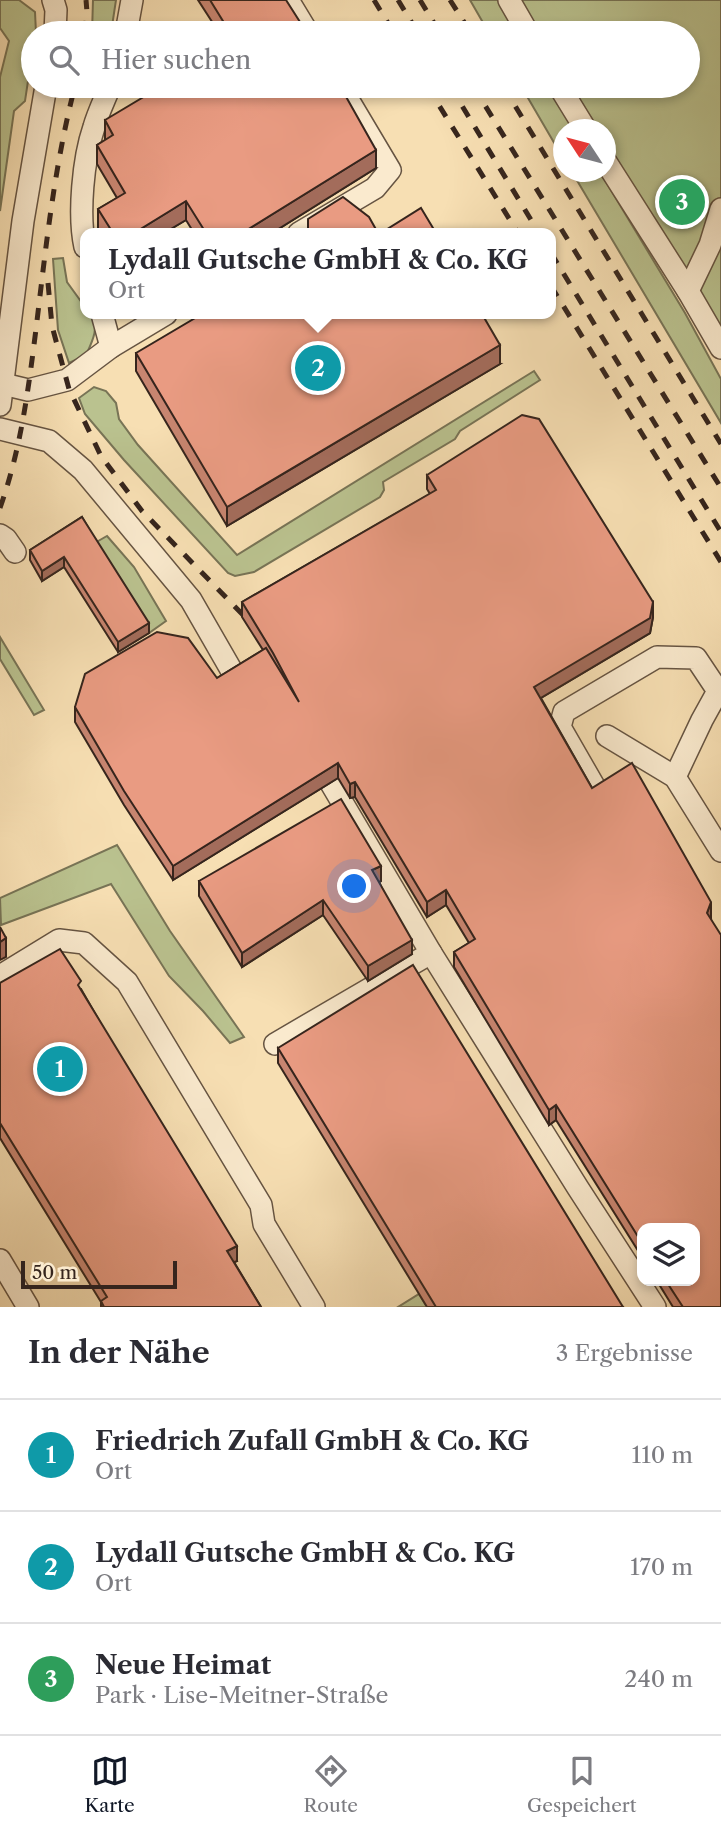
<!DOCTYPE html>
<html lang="de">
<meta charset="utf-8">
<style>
:root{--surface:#fff;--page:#f2f2f3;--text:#2b2b33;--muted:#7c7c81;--line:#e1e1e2;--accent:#111827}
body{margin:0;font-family:"Libre Caslon Text",serif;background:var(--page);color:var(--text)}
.controls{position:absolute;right:21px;bottom:21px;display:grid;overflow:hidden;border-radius:14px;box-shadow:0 4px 10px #0003}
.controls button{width:63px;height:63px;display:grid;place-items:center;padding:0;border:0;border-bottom:2px solid var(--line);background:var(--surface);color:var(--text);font:35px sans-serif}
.compass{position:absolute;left:553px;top:119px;width:63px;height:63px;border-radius:50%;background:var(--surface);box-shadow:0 4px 10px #0003;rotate:306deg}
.scale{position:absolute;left:21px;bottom:18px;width:156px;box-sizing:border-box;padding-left:7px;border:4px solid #36251d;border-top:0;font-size:19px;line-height:24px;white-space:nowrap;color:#36251d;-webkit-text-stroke:5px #faeace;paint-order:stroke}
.you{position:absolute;left:355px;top:887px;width:24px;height:24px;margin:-18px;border:5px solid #fff;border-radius:50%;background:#1a73e8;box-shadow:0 0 0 10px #1a73e833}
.badge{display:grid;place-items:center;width:46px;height:46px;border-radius:50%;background:var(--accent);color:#fff;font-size:23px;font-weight:700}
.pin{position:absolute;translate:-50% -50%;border:4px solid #fff;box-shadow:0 2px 7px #0006}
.popup{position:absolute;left:80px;top:228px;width:476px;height:91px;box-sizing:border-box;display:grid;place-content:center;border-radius:14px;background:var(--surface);filter:drop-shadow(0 2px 5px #0005);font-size:23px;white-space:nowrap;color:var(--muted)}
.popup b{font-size:26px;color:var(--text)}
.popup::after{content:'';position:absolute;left:50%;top:100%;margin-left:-14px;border:14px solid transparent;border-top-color:var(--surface)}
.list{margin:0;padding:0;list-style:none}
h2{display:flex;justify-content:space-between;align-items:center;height:91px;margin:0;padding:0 28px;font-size:30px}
h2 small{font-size:23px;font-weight:400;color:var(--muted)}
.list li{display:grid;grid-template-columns:46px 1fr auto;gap:21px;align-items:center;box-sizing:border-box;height:112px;padding:0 28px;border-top:2px solid var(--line)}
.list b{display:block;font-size:26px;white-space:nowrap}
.list p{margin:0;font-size:23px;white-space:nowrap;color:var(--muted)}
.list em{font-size:23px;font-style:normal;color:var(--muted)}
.icon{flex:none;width:38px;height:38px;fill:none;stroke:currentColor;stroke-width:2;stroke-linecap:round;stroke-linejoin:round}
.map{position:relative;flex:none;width:721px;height:1307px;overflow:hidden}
.search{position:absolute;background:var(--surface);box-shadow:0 4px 10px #0003;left:21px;right:21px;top:21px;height:77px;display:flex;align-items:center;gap:18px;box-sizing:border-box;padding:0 24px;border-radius:38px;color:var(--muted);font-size:26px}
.sheet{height:427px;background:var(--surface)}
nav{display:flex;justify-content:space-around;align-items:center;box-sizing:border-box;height:98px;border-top:2px solid var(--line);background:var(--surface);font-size:19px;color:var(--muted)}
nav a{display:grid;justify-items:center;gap:4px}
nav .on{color:var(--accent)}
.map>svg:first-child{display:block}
.green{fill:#bac28f;stroke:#787456;stroke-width:2}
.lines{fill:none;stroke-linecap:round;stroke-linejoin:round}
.minor-casing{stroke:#665442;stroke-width:24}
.minor{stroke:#faeace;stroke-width:21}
.rail{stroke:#36251d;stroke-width:5;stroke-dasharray:12 12;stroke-linecap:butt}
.wall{fill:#c88570;stroke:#36251d;stroke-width:2}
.shaded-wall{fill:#a36c5b;stroke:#36251d;stroke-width:2}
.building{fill:#e99b82;stroke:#36251d;stroke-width:2}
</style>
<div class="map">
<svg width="721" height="1307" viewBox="0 0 721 1307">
<rect width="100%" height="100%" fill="#f7dfb3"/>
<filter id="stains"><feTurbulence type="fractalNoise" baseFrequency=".00286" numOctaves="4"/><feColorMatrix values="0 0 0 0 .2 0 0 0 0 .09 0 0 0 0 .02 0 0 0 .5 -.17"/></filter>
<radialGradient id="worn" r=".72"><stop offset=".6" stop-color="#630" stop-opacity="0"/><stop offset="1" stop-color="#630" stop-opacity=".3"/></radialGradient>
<g class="green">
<polygon points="0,0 19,0 35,12 36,33 33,33 33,48 25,101 14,111 0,211 0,77 9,41 0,28"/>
<polygon points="93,0 116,0 111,33 92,33"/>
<polygon points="470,0 498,0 517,33 489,33"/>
<polygon points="519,0 721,0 721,332 680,262 606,142 606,130 598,129 571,86 688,86 688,33 539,33"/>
<polygon points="521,86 549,86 575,129 564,130 563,158"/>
<polygon points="572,172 600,172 685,313 721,379 721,423"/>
<path d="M63 258 67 282 85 307V314H91C100 327 92 342 86 355L69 363 58 330 53 259Z"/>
<polygon points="534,371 540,380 460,431 455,439 383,482 384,490 380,497 254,572 235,576 228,573 124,460 85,414 79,398 94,387 106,391 116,403 119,419 138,445 237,555"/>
<polygon points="107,536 134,567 166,621 149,633 93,544"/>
<polygon points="0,637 44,710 34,715 0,659"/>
<polygon points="117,845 170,931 244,1037 230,1043 203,1011 169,976 111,884 1,925 0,898"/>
<polygon points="419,1294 427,1307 398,1307"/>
</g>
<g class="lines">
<g class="minor-casing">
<g id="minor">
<polyline points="53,0 56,10 55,33"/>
<polyline points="288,0 308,33"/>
<polyline points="509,0 528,33"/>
<polyline points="126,33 132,0"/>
<polyline points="559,86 586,130"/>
<polyline points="606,162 688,291 721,348"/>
<polyline points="299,233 375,188 390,170 340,86"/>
<path d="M85 247C78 215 83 159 94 127 98 113 105 99 110 86"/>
<polyline points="688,291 710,245 721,209"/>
<polyline points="102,314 111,347"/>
<polyline points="3,384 28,390 67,380 111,347 166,314"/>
<polyline points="0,405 23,221 46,86"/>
<polyline points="0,429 49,441 83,470 191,600 237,680"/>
<polyline points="0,535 6,539 15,552"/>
<polyline points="607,736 675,777 721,851"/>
<polyline points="316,758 431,953 578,1188 655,1307"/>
<polyline points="598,793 560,727 564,712 657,657 696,658 718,691 702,720 675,777"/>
<polyline points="0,976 59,940 84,943 127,982 261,1205 264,1224 314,1307"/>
<polyline points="275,1044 431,953"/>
<polyline points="0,1260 28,1307"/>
</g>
</g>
<use href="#minor" class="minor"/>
<g class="rail">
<polyline points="374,0 394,33"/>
<polyline points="398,0 418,33"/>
<polyline points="420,0 440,33"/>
<polyline points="450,0 471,33"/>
<polyline points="85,33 87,12 86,0"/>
<polyline points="427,86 518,233"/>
<polyline points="450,86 539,233"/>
<polyline points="473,86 721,488"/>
<polyline points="503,86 721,444"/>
<polyline points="551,253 721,532"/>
<polyline points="48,283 52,326 69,389 101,456 142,511 245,617"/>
<polyline points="551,286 721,562"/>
<path d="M0 508C21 448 28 392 36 329 46 247 54 167 75 86"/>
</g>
</g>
<g class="wall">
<polygon points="198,0 286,0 218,31"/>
<polygon points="105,120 376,168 272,233 194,233 186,220 164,233 102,233 98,228 98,209 117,198 97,164 97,145 105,140"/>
<polygon points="136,353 500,364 227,526 136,371"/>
<polygon points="427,475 653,617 650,633 541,698 592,788 711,917 721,1307 673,1307 657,1281 695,1281 642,1228 642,1257 556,1120 549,1125 454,967 454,952 469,943 446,905 427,917 355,797 350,798 338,778 173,880 124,805 75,722 75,707 217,678 263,650 242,617 242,602 430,494 427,489"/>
<polygon points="82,517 149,633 118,652 64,567 42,581 30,560 30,550"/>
<polygon points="199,881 381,881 379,882 412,954 368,981 323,915 242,967 199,896"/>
<polygon points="0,983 81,989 237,1261 234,1262 261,1307 101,1307 101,1302 0,1138"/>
<polygon points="278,1048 623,1307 427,1307 278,1063"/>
</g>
<g class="shaded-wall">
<polygon points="376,150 376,168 272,233 242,233"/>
<polygon points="186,201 186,220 164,233 134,233"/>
<polygon points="500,345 500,364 227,526 227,507"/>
<polygon points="64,557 64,567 42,581 42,571"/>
<polygon points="653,602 653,617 650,633 534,702 534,687"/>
<polygon points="149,623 149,633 118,652 118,642"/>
<polygon points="338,763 338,778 173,880 173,866"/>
<polygon points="355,782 355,797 350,798 350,784"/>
<polygon points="381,866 381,881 372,885 372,870"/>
<polygon points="446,890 446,905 427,917 427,902"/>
<polygon points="323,900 323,915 242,967 242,953"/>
<polygon points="711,902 711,917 707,927 707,913"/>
<polygon points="6,938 6,957 0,960 0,942"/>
<polygon points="412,940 412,954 368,981 368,966"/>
<polygon points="556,1105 556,1120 549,1125 549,1110"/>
<polygon points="237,1246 237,1261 227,1265 227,1251"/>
</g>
<g class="building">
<polygon points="210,0 286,0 307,33 214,33 226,26"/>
<polygon points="162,86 340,86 376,150 242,233 206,233 186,201 134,233 113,233 98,209 125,193 97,145 113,135 105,120"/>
<polygon points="343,197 369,217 378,233 308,233 308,219"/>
<polygon points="421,208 436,233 381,233"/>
<polygon points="202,314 482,314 500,345 227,507 136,353"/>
<polygon points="522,415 539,419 653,602 650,618 534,687 592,788 632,763 711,902 707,913 721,935 721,1307 683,1307 666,1281 695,1281 695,1228 642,1228 642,1243 556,1105 549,1110 454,952 475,939 446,890 427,902 355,782 350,784 338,763 173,866 124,791 75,707 85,674 157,632 188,638 217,678 266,648 299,702 273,653 242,602 436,490 427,475"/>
<polygon points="82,517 149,623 118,642 64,557 42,571 30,550"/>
<polygon points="341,799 381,866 372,870 412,940 368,966 323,900 242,953 199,881"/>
<polygon points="0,927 6,938 0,942"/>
<polygon points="60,949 81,981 78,985 237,1246 227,1251 261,1307 104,1307 101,1301 107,1297 0,1123 0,983"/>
<polygon points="413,965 623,1307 436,1307 278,1048"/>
</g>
<rect width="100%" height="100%" filter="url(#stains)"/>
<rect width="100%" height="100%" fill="url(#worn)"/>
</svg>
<div class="controls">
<button><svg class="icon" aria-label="layers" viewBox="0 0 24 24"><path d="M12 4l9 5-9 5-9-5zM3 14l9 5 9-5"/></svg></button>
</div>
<svg class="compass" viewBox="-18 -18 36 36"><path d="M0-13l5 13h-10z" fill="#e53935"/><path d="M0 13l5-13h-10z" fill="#7c7c81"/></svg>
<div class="scale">50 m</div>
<div class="you"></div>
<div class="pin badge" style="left:60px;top:1069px;background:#0f9aa8">1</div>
<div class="pin badge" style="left:318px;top:368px;background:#0f9aa8">2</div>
<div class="popup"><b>Lydall Gutsche GmbH &amp; Co. KG</b>Ort</div>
<div class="pin badge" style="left:682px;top:202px;background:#2e9e5b">3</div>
<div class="search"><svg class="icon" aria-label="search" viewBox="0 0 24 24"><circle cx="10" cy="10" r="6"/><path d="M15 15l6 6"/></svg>Hier suchen</div>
</div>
<section class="sheet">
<h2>In der Nähe<small>3 Ergebnisse</small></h2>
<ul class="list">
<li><span class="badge" style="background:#0f9aa8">1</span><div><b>Friedrich Zufall GmbH &amp; Co. KG</b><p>Ort</p></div><em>110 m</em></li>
<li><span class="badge" style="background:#0f9aa8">2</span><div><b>Lydall Gutsche GmbH &amp; Co. KG</b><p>Ort</p></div><em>170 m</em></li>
<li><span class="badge" style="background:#2e9e5b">3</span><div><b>Neue Heimat</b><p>Park · Lise-Meitner-Straße</p></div><em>240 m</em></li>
</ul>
</section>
<nav>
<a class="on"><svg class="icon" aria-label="map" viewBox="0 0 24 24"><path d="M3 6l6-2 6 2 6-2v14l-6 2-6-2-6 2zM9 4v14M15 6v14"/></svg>Karte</a>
<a><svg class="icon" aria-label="directions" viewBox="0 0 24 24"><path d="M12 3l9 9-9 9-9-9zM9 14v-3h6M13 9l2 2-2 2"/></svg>Route</a>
<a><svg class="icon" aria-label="saved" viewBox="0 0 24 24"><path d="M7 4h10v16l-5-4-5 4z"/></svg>Gespeichert</a>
</nav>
